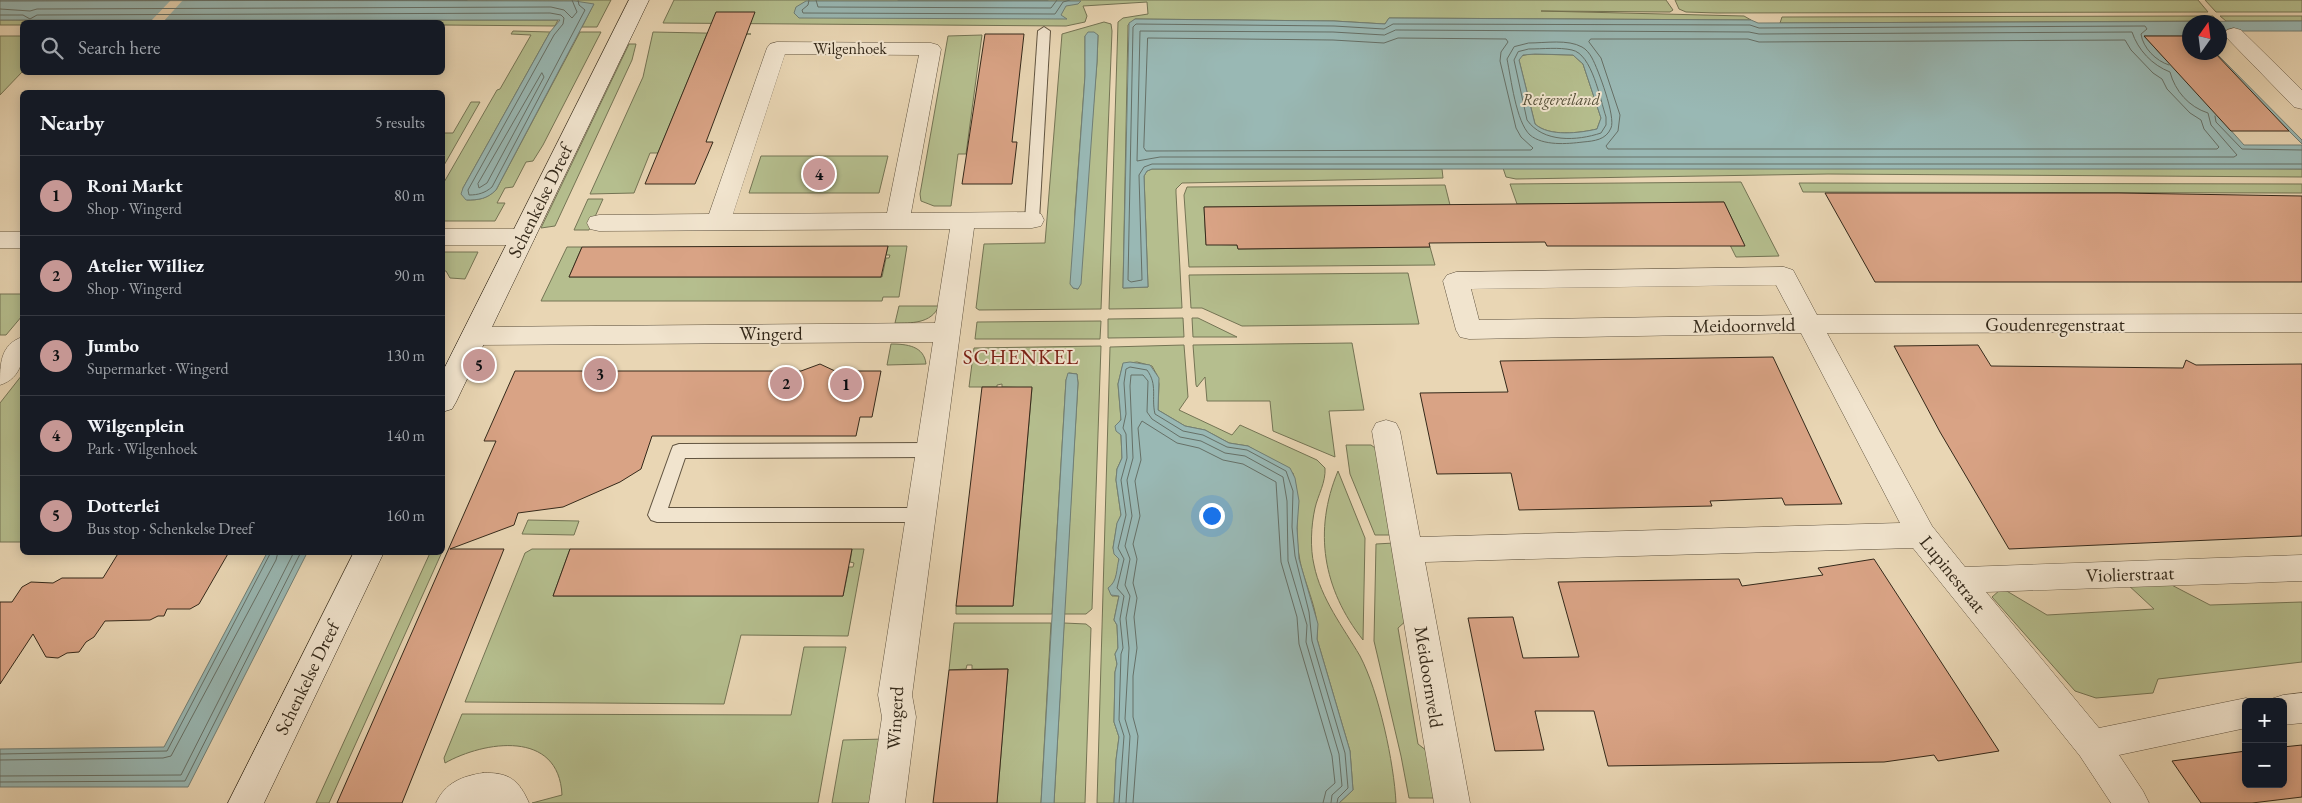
<!DOCTYPE html>
<meta charset="utf-8">
<style>
:root{--surface:#171b24;--page:#20242c;--text:#f1f3f6;--muted:#9ea1a6;--line:#363941;--accent:#c59692}
body{margin:0;font-family:"EB Garamond",serif;background:var(--page);color:var(--text)}
.controls{position:absolute;right:15px;bottom:15px;display:grid;overflow:hidden;border-radius:8px;box-shadow:0 2px 12px #0003}
.controls button{width:45px;height:45px;display:grid;place-items:center;padding:0;border:0;border-bottom:1px solid var(--line);background:var(--surface);color:var(--text);font:25px sans-serif}
.compass{position:absolute;left:2182px;top:15px;width:45px;height:45px;border-radius:50%;background:var(--surface);box-shadow:0 2px 12px #0003;rotate:14deg}
.you{position:absolute;left:1211px;top:515px;width:18px;height:18px;margin:-12px;border:4px solid #fff;border-radius:50%;background:#1a73e8;box-shadow:0 0 0 8px #1a73e833}
.badge{display:grid;place-items:center;width:32px;height:32px;border-radius:50%;background:var(--accent);color:#111;font-size:16px;font-weight:700}
.pin{position:absolute;translate:-50% -50%;border:2px solid #fff;box-shadow:0 1px 5px #0006}
.list{margin:0;padding:0;list-style:none}
h2{display:flex;justify-content:space-between;align-items:center;height:65px;margin:0;padding:0 20px;font-size:21px}
h2 small{font-size:16px;font-weight:400;color:var(--muted)}
.list li{display:grid;grid-template-columns:32px 1fr auto;gap:15px;align-items:center;box-sizing:border-box;height:80px;padding:0 20px;border-top:1px solid var(--line)}
.list b{display:block;font-size:19px;white-space:nowrap}
.list p{margin:0;font-size:16px;white-space:nowrap;color:var(--muted)}
.list em{font-size:16px;font-style:normal;color:var(--muted)}
.icon{flex:none;width:28px;height:28px;fill:none;stroke:currentColor;stroke-width:2;stroke-linecap:round;stroke-linejoin:round}
.map{position:relative;flex:none;width:2302px;height:803px;overflow:hidden}
.search{position:absolute;background:var(--surface);box-shadow:0 2px 12px #0003;left:20px;top:20px;width:425px;height:55px;display:flex;align-items:center;gap:12px;box-sizing:border-box;padding:0 18px;border-radius:8px;color:var(--muted);font-size:19px}
.panel{position:absolute;background:var(--surface);box-shadow:0 2px 12px #0003;left:20px;top:90px;width:425px;height:465px;border-radius:8px}
.map>svg:first-child{display:block}
.green{fill:#b5be8e;stroke:#747454;fill-rule:evenodd}
.water{fill:#99b8b4;stroke:#717f76;fill-rule:evenodd}
.pier{fill:#e9d6b4}
.lines{fill:none;stroke-linecap:round;stroke-linejoin:round}
.shore{stroke:#667067;stroke-width:1}
.building{fill:#d9a385;stroke:#34291a}
.lane-casing{stroke:#615440;stroke-width:2}
.street-casing{stroke:#615440;stroke-width:1}
.secondary-casing{stroke:#34291a;stroke-width:1}
.lane{fill:#f1e4ce;fill-rule:evenodd}
.street{fill:#f1e4ce;fill-rule:evenodd}
.secondary{fill:#f1e4ce;fill-rule:evenodd}
.labels{text-anchor:middle;dominant-baseline:central;stroke-width:4;stroke-linejoin:round;paint-order:stroke}
.far-street-label{font-size:16px;fill:#34291a;stroke:#f1e4ce}
.far-park-label{font-size:16px;font-style:italic;fill:#544e37;stroke:#f1e4ce}
.street-label{font-size:19px;fill:#34291a;stroke:#f1e4ce}
.quarter-label{font-size:21px;letter-spacing:1px;fill:#7a1f14;stroke:#f1e4ce}
</style>
<div class="map">
<svg width="2302" height="803" viewBox="0 0 2302 803">
<rect width="100%" height="100%" fill="#e9d6b4"/>
<filter id="stains"><feTurbulence type="fractalNoise" baseFrequency=".004" numOctaves="4"/><feColorMatrix values="0 0 0 0 .2 0 0 0 0 .09 0 0 0 0 .02 0 0 0 .5 -.17"/></filter>
<radialGradient id="worn" r=".72"><stop offset=".6" stop-color="#630" stop-opacity="0"/><stop offset="1" stop-color="#630" stop-opacity=".3"/></radialGradient>
<g class="green">
<polygon points="611,0 597,27 582,27 593,5 183,1"/>
<polygon points="674,0 1666,0 1673,10 1670,12 1541,11 1744,16 1751,20 1389,18 1385,24 1334,21 1135,19 1128,25 1123,288 1148,287 1144,176 1147,171 1152,169 1442,169 1443,178 1182,183 1176,189 1176,193 1182,308 1109,309 1118,22 1123,18 1148,14 1147,2 1083,6 1087,16 1085,22 1066,26 663,23"/>
<polygon points="1675,0 2198,0 2208,12 1717,13 1686,12 1679,9"/>
<polygon points="2205,0 2302,0 2302,12 2216,12"/>
<polygon points="2213,16 2217,21 1780,23 1782,17"/>
<polygon points="2220,16 2302,16 2302,21 2226,21"/>
<polygon points="0,20 154,20 151,22 22,22 22,25 0,25"/>
<polygon points="169,20 558,20 555,26 443,25 442,22 167,22"/>
<path d="M1104 22 1111 24 1112 31 1101 309 979 310 976 308 984 244 1045 243 1062 34ZM1098 35 1097 62 1078 289 1073 288 1075 211 1085 76V36Z"/>
<path d="M513 31 550 32 463 188 467 200C479 200 486 199 496 190L580 32H601L543 145 533 161 526 162 513 187 505 188 497 203H505L495 221H443V184L497 90 500 89 531 35 511 34Z"/>
<polygon points="653,32 751,34 707,34 658,153 650,153 634,193 590,194 643,77"/>
<polygon points="982,35 966,154 958,154 951,206 934,206 921,201 920,194 948,36"/>
<polygon points="0,36 22,36 22,72 0,95"/>
<polygon points="629,44 636,44 632,60 555,226 541,228"/>
<path d="M1529 54 1573 55 1583 64 1601 118 1597 129C1580 133 1549 137 1535 124L1519 60 1521 56Z"/>
<polygon points="471,102 480,102 443,167 443,133 453,133"/>
<polygon points="761,156 888,156 879,193 749,193"/>
<polygon points="2098,167 2302,169 2302,177 1828,174 1516,179 1506,177 1503,168"/>
<polygon points="1741,182 1779,256 1736,257 1730,245 1744,244 1724,202 1517,204 1510,184"/>
<polygon points="1799,183 2302,184 2302,193 1803,192"/>
<polygon points="1445,185 1450,205 1204,207 1206,244 1237,245 1238,249 1430,247 1435,265 1189,267 1184,195 1187,187"/>
<polygon points="588,199 603,199 589,230 574,230"/>
<polygon points="888,246 907,246 899,297 883,297 882,301 541,301 567,247 582,247 569,277 882,277 886,258 889,258 890,255 886,255"/>
<polygon points="442,252 478,252 465,279 450,278 446,271 443,271"/>
<polygon points="1408,273 1419,324 1242,326 1202,308 1191,308 1189,275"/>
<polygon points="0,294 22,294 22,316 6,335 0,335"/>
<path d="M899 306H939C931 324 911 323 895 323Z"/>
<polygon points="1183,318 1184,337 1108,338 1108,319"/>
<polygon points="1192,318 1198,318 1237,337 1193,337"/>
<polygon points="1101,321 1100,339 975,339 977,322"/>
<polygon points="1352,343 1364,410 1329,411 1335,457 1273,431 1270,401 1207,401 1205,377 1197,387 1196,385 1193,345"/>
<path d="M891 344C907 344 924 346 926 364L887 365Z"/>
<path d="M1184 345 1188 397 1179 410 1232 435 1240 425 1317 460 1325 468C1326 482 1318 495 1315 508 1311 526 1310 548 1314 565 1321 599 1343 627 1360 656 1379 692 1394 763 1396 803H1339L1353 790 1350 751 1317 639C1320 612 1305 586 1300 561 1293 531 1302 502 1293 473L1248 446 1229 443 1205 430 1185 426 1158 410 1159 384 1157 375 1152 366 1137 362 1123 364 1118 384 1121 419 1116 429 1121 435 1122 458 1117 469 1116 480 1121 515 1117 524 1113 548 1119 559 1118 569 1114 584 1109 588 1112 596H1119L1114 620 1117 625 1118 648 1115 654 1117 664 1115 672 1114 722 1119 737 1116 760 1114 803H1097L1110 347Z"/>
<polygon points="1101,346 1092,609 1086,614 1064,614 1078,383 1077,374 1069,373 1066,380 1052,614 956,614 956,606 1013,606 1032,388 1002,387 1002,384 997,385 997,387 969,387 974,348"/>
<polygon points="22,375 22,542 0,542 0,403"/>
<polygon points="1346,445 1371,445 1378,450 1393,535 1375,535 1350,474"/>
<path d="M1338 471 1365 538 1363 640C1323 589 1313 531 1338 471Z"/>
<polygon points="528,520 579,521 574,535 522,534"/>
<polygon points="1394,543 1408,619 1398,628 1418,744 1431,754 1439,798 1409,798 1401,756 1374,641 1376,544"/>
<polygon points="532,549 570,549 553,596 843,596 849,567 853,567 854,563 850,562 852,549 864,549 848,636 741,635 724,704 465,702 525,553"/>
<polygon points="442,552 329,803 316,803 430,553"/>
<polygon points="2162,580 2210,605 2302,602 2302,662 2158,679 2153,693 2096,698 2075,691 1992,597 2000,590 2005,590 2047,615 2154,609 2126,583"/>
<polygon points="954,623 1051,623 1041,803 997,803 1008,669 972,669 972,665 967,665 966,669 949,670"/>
<polygon points="1064,623 1086,624 1091,628 1085,803 1054,803"/>
<path d="M804 647H846L818 803H532L562 795C559 729 484 741 445 763L444 758 462 714 791 715Z"/>
<polygon points="886,739 876,803 832,803 843,740"/>
</g>
<g class="water">
<path d="M0 0 575 1 594 4 496 190C487 199 479 200 466 200L461 194 463 188 550 32 560 20H0Z"/>
<polygon points="806,1 1081,1 1078,4 1066,6 1061,15 1067,19 799,18 794,13 796,7"/>
<path d="M1389 18 1751 20 1758 23 2302 21V31H2220V22H2190L2189 36H2144L2166 60 2216 53 2302 140V144L2275 117H2219L2244 145H2302V169H1152L1147 171 1144 176 1148 287 1123 288 1129 23 1135 19 1334 21 1385 24ZM1535 54 1573 55 1583 64 1601 118 1597 129C1580 133 1549 137 1535 124L1519 60 1523 55Z"/>
<polygon points="1088,32 1094,32 1098,35 1097,62 1081,284 1078,289 1073,288 1070,284 1085,76 1085,36"/>
<path d="M1130 362 1150 365 1159 378 1158 410 1185 426 1205 430 1229 443 1248 446 1290 468 1295 478 1299 501 1297 528 1299 559 1318 624 1317 639 1350 751 1353 790 1339 803H1114L1116 760 1119 737 1114 722 1115 672 1117 664 1115 654 1118 648 1117 625 1114 620 1119 596 1111 595 1108 588C1118 581 1116 569 1119 559L1114 554 1113 548 1117 523 1121 515 1116 480 1117 469 1122 458 1121 435 1116 431 1115 426 1121 420 1118 384 1123 363Z"/>
<polygon points="1068,373 1077,374 1078,383 1054,803 1041,803 1066,380"/>
<polygon points="267,553 307,553 188,787 0,787 0,749 164,747"/>
</g>
<polygon class="pier" points="171,0 183,0 163,22 150,22"/>
<g class="lines">
<g class="shore">
<polyline points="809,0 808,5 802,10 803,13 1055,14 1063,2 1070,0"/>
<polyline points="816,0 818,7 1051,8 1057,0"/>
<polyline points="898,0 1048,0"/>
<polyline points="0,1 467,0"/>
<polyline points="0,9 30,11 37,9 551,7 564,10 572,18 577,12 572,0"/>
<path d="M0 15H23L30 19 37 15 550 13 561 15 564 18 563 24 554 35 468 190 469 195C478 195 485 193 492 187L585 10 579 5 578 0"/>
<path d="M1396 30 1749 32 1759 34 2132 32C2138 50 2152 65 2170 72 2175 91 2189 107 2208 113L2211 125 2237 155 2234 157H1160L1137 161 1140 31 1333 32 1384 35Z"/>
<polygon points="1148,38 1333,40 1384,43 1398,38 1506,39 1508,42 1501,52 1500,61 1516,128 1521,137 1533,148 1531,150 1146,151 1144,148"/>
<polygon points="1591,39 1748,39 1759,42 2125,40 2131,50 2153,73 2162,79 2167,89 2190,113 2201,120 2204,129 2219,147 2217,149 1608,149 1606,146 1618,131 1620,115 1601,58 1589,42"/>
<path d="M1529 43C1545 43 1568 39 1582 47 1586 49 1590 54 1592 58 1598 69 1616 117 1611 128 1606 140 1594 141 1583 142 1567 144 1543 146 1530 135 1516 122 1511 78 1507 59L1514 47Z"/>
<path d="M1529 49C1543 49 1559 47 1572 50 1592 54 1600 99 1606 117V125L1601 133C1577 141 1543 143 1527 120L1514 60 1518 52Z"/>
<path d="M2169 65C2156 61 2143 48 2141 34L2147 29 2145 26 1759 28 1750 25 1393 24 1384 29 1334 26 1136 24 1133 27 1128 280 1131 282 1142 280 1139 175 1144 167 1152 164H2302"/>
<polygon points="542,73 544,77 487,183 479,188 478,184"/>
<polyline points="2215,116 2216,122 2242,149 2302,150"/>
<polyline points="0,754 167,751 271,552"/>
<polyline points="0,760 163,758 171,756 276,560 278,552"/>
<polyline points="0,776 181,775 294,552"/>
<polyline points="0,782 185,781 301,552"/>
<path d="M1119 803 1124 736 1119 720 1121 654 1123 648 1120 619 1124 596 1117 588 1124 559 1118 548 1126 515 1121 480 1127 458 1126 434 1123 428 1126 414 1124 383 1126 369 1130 367 1147 370C1158 385 1151 397 1155 414L1183 431 1203 435 1227 447 1247 450 1286 471 1293 491 1292 527 1295 556 1309 612 1312 641 1345 753 1348 788 1338 798 1337 803"/>
<polyline points="1126,803 1130,736 1125,719 1129,648 1126,618 1130,596 1125,585 1130,559 1125,546 1132,516 1127,480 1133,458 1130,386 1131,375 1143,375 1148,381 1147,412 1152,419 1180,437 1201,441 1225,453 1245,456 1283,477 1287,501 1288,561 1307,625 1306,642 1339,754 1342,786 1332,795 1331,803"/>
<polyline points="1133,803 1138,736 1133,717 1133,676 1137,648 1134,617 1137,598 1133,583 1137,559 1133,544 1140,516 1135,481 1141,460 1138,428 1142,421 1177,443 1199,448 1223,460 1243,464 1276,482 1281,562 1297,617 1299,644 1332,756 1335,783 1326,791 1323,803"/>
</g>
</g>
<g class="building">
<polygon points="716,12 755,12 706,142 713,142 695,184 645,184"/>
<polygon points="985,34 1024,34 1012,142 1017,142 1012,184 962,184"/>
<polygon points="2144,36 2190,36 2190,52 2214,52 2289,131 2231,131"/>
<polygon points="1825,193 2119,193 2302,196 2302,282 1875,282"/>
<polygon points="1724,202 1745,246 1547,246 1545,242 1429,243 1430,247 1238,249 1237,245 1206,245 1204,207"/>
<polygon points="888,246 881,277 569,277 582,247"/>
<polygon points="1978,345 1991,366 2183,368 2186,360 2196,365 2302,364 2302,536 2009,549 1940,432 1894,346"/>
<polygon points="1773,357 1842,504 1785,505 1782,498 1710,501 1712,506 1519,510 1511,473 1437,474 1420,393 1508,392 1500,361"/>
<polygon points="606,361 615,371 801,371 820,364 835,371 881,371 872,417 860,417 856,436 652,436 641,469 620,482 563,507 518,513 514,525 450,549 504,549 402,803 337,803 496,441 484,441 515,371 590,371"/>
<polygon points="982,387 1032,387 1013,606 956,606"/>
<polygon points="570,549 852,549 843,596 553,596"/>
<polygon points="119,552 229,552 199,604 190,609 167,609 164,616 158,616 150,620 105,621 94,637 86,642 79,652 67,653 58,658 46,657 33,634 0,684 0,602 12,602 22,587 31,582 53,583 62,578 103,578"/>
<polygon points="1874,559 1999,751 1938,761 1934,755 1884,762 1608,766 1594,711 1535,711 1544,750 1495,751 1468,618 1513,617 1523,658 1579,657 1558,582 1739,579 1742,586 1823,575 1818,568"/>
<polygon points="1008,669 997,803 933,803 949,670"/>
<polygon points="2302,745 2302,797 2252,803 2201,803 2172,761 2246,751 2246,784 2283,784 2283,747"/>
</g>
<g class="lines">
<g class="lane-casing">
<g id="lane">
<polygon points="1044,27 1050,31 1039,220 1037,223 1027,223 1025,220 1038,31"/>
<polygon points="931,443 937,445 939,450 937,455 931,457 685,458 668,508 921,508 927,510 930,515 927,520 921,522 657,522 651,520 648,515 671,451 673,446 679,444"/>
</g>
</g>
<g class="street-casing">
<g id="street">
<polygon points="2234,28 2241,30 2302,90 2302,109 2294,107 2227,38 2224,34 2227,30"/>
<path d="M777 42 931 43 938 45 941 49 911 213 1032 212 1041 214 1044 220 1041 226 1032 228H974L912 695 916 717 905 803H869L882 717 878 695 933 342 475 345 466 343 462 336 466 329 475 327 935 323 950 229 599 231 590 229 587 223 590 217 599 215 709 214 767 48 770 44ZM785 54 919 55 887 213 733 214Z"/>
<polygon points="442,229 523,229 532,231 535,237 532,243 523,245 442,245"/>
<rect x="0" y="232" width="22" height="16"/>
<path d="M1784 267 1793 270 1817 315 2302 314V332L1827 333 1932 526 1965 567 2302 555V581L1986 592 2099 728 2246 698 2257 702H2246V728L2119 755 2143 791 2149 803H2111L2080 756 1913 548 1425 562 1470 803H1434L1372 431 1376 423 1386 420 1396 423 1400 431 1420 537 1900 523 1801 333 1469 339 1460 337 1456 330 1443 281 1447 275 1456 272ZM1776 285 1792 315 1479 320 1471 289Z"/>
<path d="M22 337C25 357 22 378 0 385 0 364 0 345 22 337Z"/>
<polygon points="2302,693 2302,723 2283,725 2283,702 2270,702 2271,699 2283,695"/>
<path d="M483 773C509 772 519 780 529 803H436C445 783 462 776 483 773Z"/>
</g>
</g>
<g class="secondary-casing">
<g id="secondary">
<polygon points="629,0 649,0 456,402 452,409 442,412 442,373"/>
<polygon points="354,552 384,552 264,803 228,803"/>
</g>
</g>
<use href="#lane" class="lane"/>
<use href="#street" class="street"/>
<use href="#secondary" class="secondary"/>
</g>
<g class="labels">
<g class="far-street-label">
<text x="850" y="48">Wilgenhoek</text>
</g>
<g class="far-park-label">
<text x="1561" y="99">Reigereiland</text>
</g>
<g class="street-label">
<text transform="translate(540 201) rotate(-64)">Schenkelse Dreef</text>
<text x="2055" y="324">Goudenregenstraat</text>
<text transform="translate(1744 325) rotate(-1)">Meidoornveld</text>
<text x="771" y="333">Wingerd</text>
<text transform="translate(1953 574) rotate(51)">Lupinestraat</text>
<text transform="translate(2130 574) rotate(-2)">Violierstraat</text>
<text transform="translate(1429 677) rotate(81)">Meidoornveld</text>
<text transform="translate(307 678) rotate(-64)">Schenkelse Dreef</text>
<text transform="translate(895 718) rotate(-87)">Wingerd</text>
</g>
<g class="quarter-label">
<text x="1021" y="356">SCHENKEL</text>
</g>
</g>
<rect width="100%" height="100%" filter="url(#stains)"/>
<rect width="100%" height="100%" fill="url(#worn)"/>
</svg>
<div class="controls">
<button>+</button>
<button>−</button>
</div>
<svg class="compass" viewBox="-18 -18 36 36"><path d="M0-13l5 13h-10z" fill="#e53935"/><path d="M0 13l5-13h-10z" fill="#9ea1a6"/></svg>
<div class="you"></div>
<div class="pin badge" style="left:846px;top:384px">1</div>
<div class="pin badge" style="left:786px;top:383px">2</div>
<div class="pin badge" style="left:600px;top:374px">3</div>
<div class="pin badge" style="left:819px;top:174px">4</div>
<div class="pin badge" style="left:479px;top:365px">5</div>
<div class="search"><svg class="icon" aria-label="search" viewBox="0 0 24 24"><circle cx="10" cy="10" r="6"/><path d="M15 15l6 6"/></svg>Search here</div>
<section class="panel">
<h2>Nearby<small>5 results</small></h2>
<ul class="list">
<li><span class="badge">1</span><div><b>Roni Markt</b><p>Shop · Wingerd</p></div><em>80 m</em></li>
<li><span class="badge">2</span><div><b>Atelier Williez</b><p>Shop · Wingerd</p></div><em>90 m</em></li>
<li><span class="badge">3</span><div><b>Jumbo</b><p>Supermarket · Wingerd</p></div><em>130 m</em></li>
<li><span class="badge">4</span><div><b>Wilgenplein</b><p>Park · Wilgenhoek</p></div><em>140 m</em></li>
<li><span class="badge">5</span><div><b>Dotterlei</b><p>Bus stop · Schenkelse Dreef</p></div><em>160 m</em></li>
</ul>
</section>
</div>
